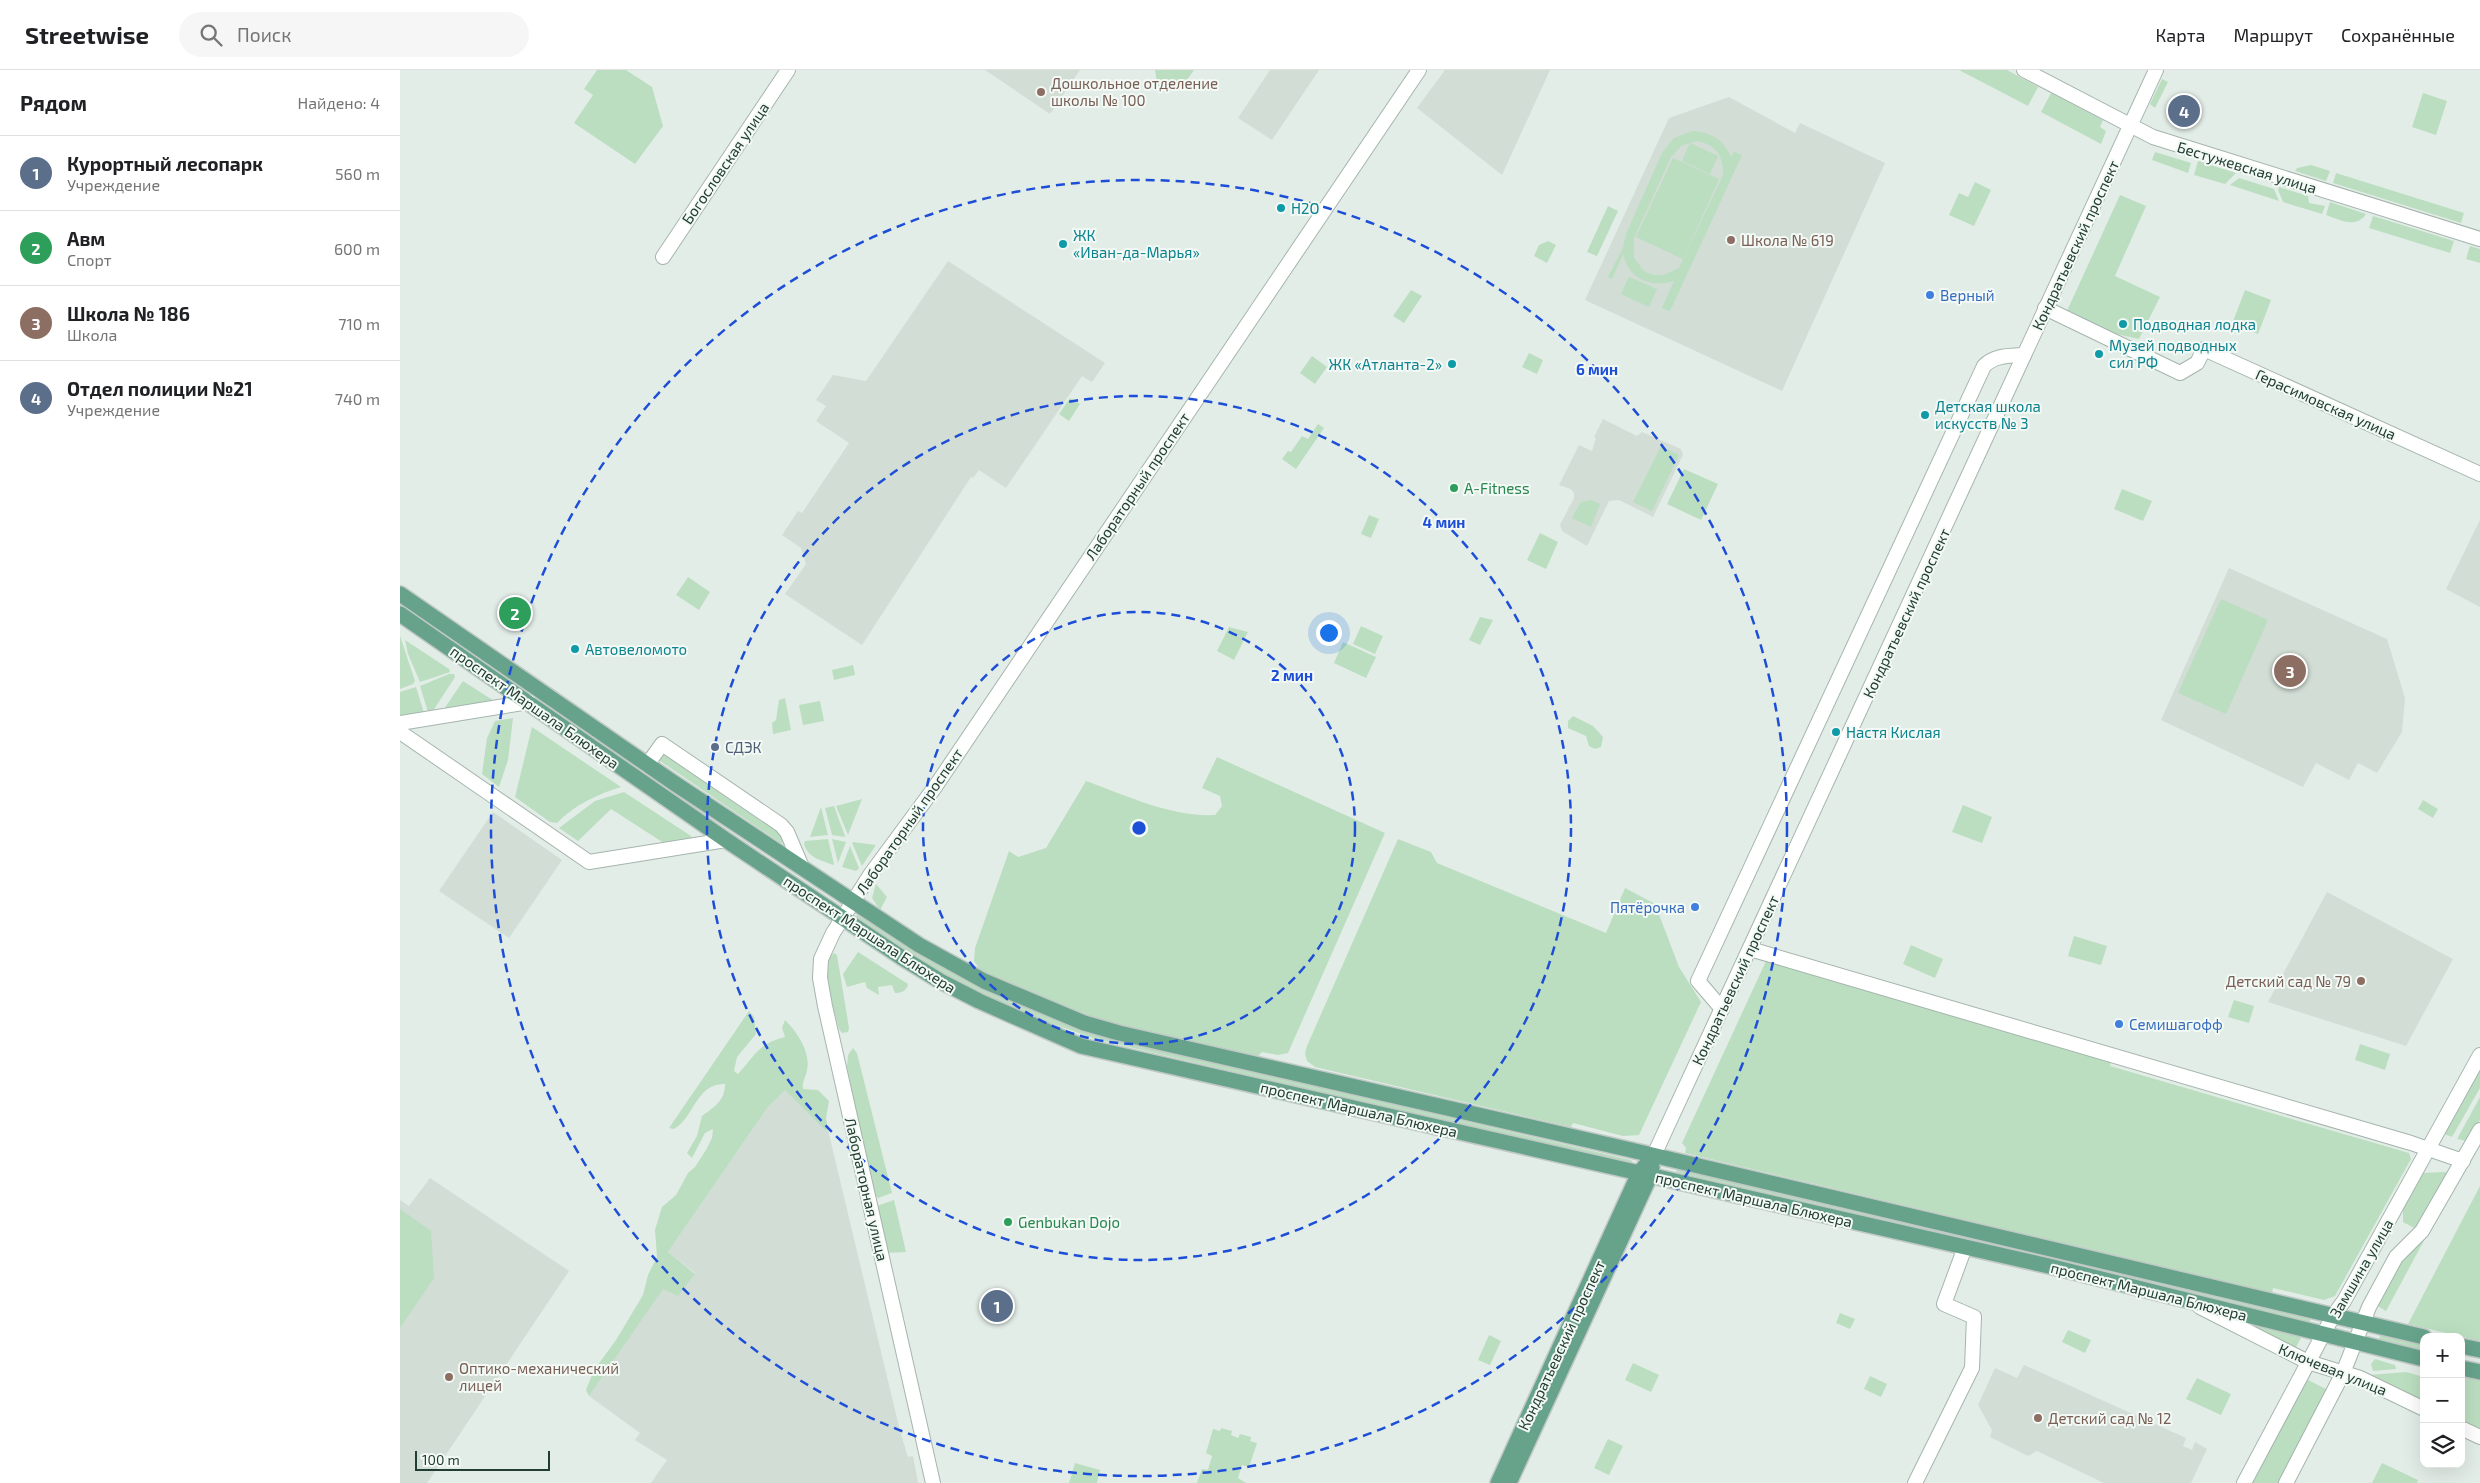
<!DOCTYPE html>
<html lang="ru">
<meta charset="utf-8">
<style>
:root{--surface:#fff;--page:#f6f6f6;--text:#202124;--muted:#757577;--line:#e0e0e0;--accent:#7f423c}
body{margin:0;font-family:"Exo 2",sans-serif;background:var(--page);color:var(--text)}
.controls{position:absolute;right:15px;bottom:15px;display:grid;overflow:hidden;border-radius:10px;box-shadow:0 5px 20px #0002}
.controls button{width:45px;height:45px;display:grid;place-items:center;padding:0;border:0;border-bottom:1px solid var(--line);background:var(--surface);color:var(--text);font:25px sans-serif}
.scale{position:absolute;left:15px;bottom:12px;width:135px;box-sizing:border-box;padding-left:5px;border:2px solid #223e33;border-top:0;font-size:14px;line-height:18px;white-space:nowrap;color:#223e33;-webkit-text-stroke:4px #f3f9f5;paint-order:stroke}
.you{position:absolute;left:928px;top:562px;width:18px;height:18px;margin:-12px;border:4px solid #fff;border-radius:50%;background:#1a73e8;box-shadow:0 0 0 8px #1a73e833}
.badge{display:grid;place-items:center;width:32px;height:32px;border-radius:50%;background:var(--accent);color:#fff;font-size:16px;font-weight:700}
.pin{position:absolute;translate:-50% -50%;border:2px solid #fff;box-shadow:0 1px 5px #0006}
.list{margin:0;padding:0;list-style:none}
h2{display:flex;justify-content:space-between;align-items:center;height:65px;margin:0;padding:0 20px;font-size:21px}
h2 small{font-size:16px;font-weight:400;color:var(--muted)}
.list li{display:grid;grid-template-columns:32px 1fr auto;gap:15px;align-items:center;box-sizing:border-box;height:75px;padding:0 20px;border-top:1px solid var(--line)}
.list b{display:block;font-size:19px;white-space:nowrap}
.list p{margin:0;font-size:16px;white-space:nowrap;color:var(--muted)}
.list em{font-size:16px;font-style:normal;color:var(--muted)}
.icon{flex:none;width:28px;height:28px;fill:none;stroke:currentColor;stroke-width:2;stroke-linecap:round;stroke-linejoin:round}
.map{position:relative;flex:none;width:2080px;height:1413px;overflow:hidden}
header{display:flex;align-items:center;gap:30px;box-sizing:border-box;height:70px;padding:0 25px;background:var(--surface);border-bottom:1px solid var(--line)}
header strong{font-size:24px}
nav{display:flex;gap:28px;margin-inline-start:auto;font-size:18px}
.search{width:350px;height:45px;background:var(--page);display:flex;align-items:center;gap:12px;box-sizing:border-box;padding:0 18px;border-radius:28px;color:var(--muted);font-size:19px}
main{display:flex}
aside{flex:1;background:var(--surface)}
.map>svg:first-child{display:block}
.built{fill:#d1ddd5}
.green{fill:#bbdec0;fill-rule:evenodd}
.lines{fill:none;stroke-linecap:round;stroke-linejoin:round}
.minor-casing{stroke:#a5b5ad;stroke-width:16}
.major-casing{stroke:#c1c9c6;stroke-width:18}
.minor{stroke:#fff;stroke-width:14}
.major{stroke:#67a38b;stroke-width:15}
.ring{fill:none;stroke:#1d4ed8;stroke-width:2.5;stroke-dasharray:9 6}
.education-dot{fill:#8d6e63;stroke:#f3f9f5;stroke-width:2}
.culture-dot{fill:#0f9aa8;stroke:#f3f9f5;stroke-width:2}
.shop-dot{fill:#3f7fe0;stroke:#f3f9f5;stroke-width:2}
.leisure-dot{fill:#2e9e5b;stroke:#f3f9f5;stroke-width:2}
.service-dot{fill:#5c6f8a;stroke:#f3f9f5;stroke-width:2}
.labels{text-anchor:middle;dominant-baseline:central;stroke-width:4;stroke-linejoin:round;paint-order:stroke}
.education-label{font-size:15px;fill:#785e54;stroke:#f3f9f5;text-anchor:start}
.street-label{font-size:15px;fill:#223e33;stroke:#f3f9f5}
.culture-label{font-size:15px;fill:#0d838f;stroke:#f3f9f5;text-anchor:start}
.shop-label{font-size:15px;fill:#366cbe;stroke:#f3f9f5;text-anchor:start}
.leisure-label{font-size:15px;fill:#27864d;stroke:#f3f9f5;text-anchor:start}
.service-label{font-size:15px;fill:#4e5e75;stroke:#f3f9f5;text-anchor:start}
.centre{fill:#1d4ed8;stroke:#f3f9f5;stroke-width:2.5}
.ring-label{font-size:15px;text-anchor:middle;font-weight:bold;fill:#1d4ed8;stroke:#f3f9f5;stroke-width:4;stroke-linejoin:round;paint-order:stroke}
</style>
<header>
<strong>Streetwise</strong>
<div class="search"><svg class="icon" aria-label="search" viewBox="0 0 24 24"><circle cx="10" cy="10" r="6"/><path d="M15 15l6 6"/></svg>Поиск</div>
<nav><a>Карта</a><a>Маршрут</a><a>Сохранённые</a></nav>
</header>
<main>
<aside>
<h2>Рядом<small>Найдено: 4</small></h2>
<ul class="list">
<li><span class="badge" style="background:#5c6f8a">1</span><div><b>Курортный лесопарк</b><p>Учреждение</p></div><em>560 m</em></li>
<li><span class="badge" style="background:#2e9e5b">2</span><div><b>Авм</b><p>Спорт</p></div><em>600 m</em></li>
<li><span class="badge" style="background:#8d6e63">3</span><div><b>Школа № 186</b><p>Школа</p></div><em>710 m</em></li>
<li><span class="badge" style="background:#5c6f8a">4</span><div><b>Отдел полиции №21</b><p>Учреждение</p></div><em>740 m</em></li>
</ul>
</aside>
<div class="map">
<svg width="2080" height="1413" viewBox="0 0 2080 1413">
<rect width="100%" height="100%" fill="#e3ede7"/>
<g class="built">
<polygon points="585,0 680,0 650,44"/>
<polygon points="870,0 919,0 872,70 838,48"/>
<polygon points="1045,0 1150,0 1102,105 1017,38"/>
<polygon points="1329,27 1395,63 1400,53 1485,93 1382,321 1185,230 1269,48"/>
<polygon points="548,191 705,293 692,312 682,306 606,418 579,400 573,408 571,407 462,575 385,524 406,494 401,478 382,465 398,441 402,443 449,373 416,351 426,336 416,330 433,305 466,311"/>
<polygon points="1203,349 1237,366 1242,362 1281,379 1283,385 1253,447 1219,430 1209,431 1187,476 1162,461 1160,455 1174,428 1174,423 1171,419 1159,415 1179,375 1192,381 1196,368 1194,367"/>
<polygon points="2080,450 2080,537 2046,519"/>
<polygon points="1829,498 1987,569 2005,628 2002,662 1977,703 1958,693 1949,710 1916,693 1903,717 1761,650"/>
<polygon points="93,742 162,790 109,868 39,821"/>
<polygon points="1927,822 2053,889 2006,976 1868,932"/>
<polygon points="385,1019 424,1058 428,1060 500,1361 508,1387 513,1386 518,1413 251,1413 267,1390 235,1370 240,1363 189,1326 263,1218 295,1203 268,1182 368,1037"/>
<polygon points="30,1108 169,1201 27,1413 0,1413 0,1130 9,1136"/>
<polygon points="1624,1295 1786,1368 1783,1376 1792,1380 1795,1372 1807,1379 1791,1413 1704,1413 1637,1381 1628,1386 1590,1367 1592,1360 1578,1335 1595,1298 1617,1308"/>
</g>
<g class="green">
<polygon points="197,0 226,0 252,17 263,56 235,94 174,53 193,25 184,19"/>
<polygon points="755,0 794,0 785,13 758,19"/>
<polygon points="1559,0 1607,0 1638,17 1628,36"/>
<polygon points="1762,9 1768,12 1755,38 1750,34"/>
<polygon points="1651,23 1703,50 1700,57 1706,61 1701,74 1641,42"/>
<polygon points="2023,23 2047,31 2036,65 2012,57"/>
<path d="M1293 61C1311 62 1324 70 1331 87L1334 82 1342 85 1270 241 1262 238 1274 211C1250 218 1229 209 1223 184L1212 209 1208 207 1223 178 1226 164 1262 83 1274 68ZM1296 71C1315 74 1324 85 1323 105L1279 198 1263 205H1253L1244 201 1234 188V168L1271 87 1281 76Z"/>
<polygon points="1290,73 1318,86 1310,104 1282,91"/>
<polygon points="1755,82 1791,93 1788,103 1752,90"/>
<polygon points="1273,88 1319,109 1283,189 1236,167"/>
<polygon points="1798,91 1836,103 1825,114 1794,105"/>
<polygon points="1911,95 1930,101 1926,111 1895,101 1897,98"/>
<polygon points="1936,103 2064,143 2061,153 1933,113"/>
<polygon points="1839,108 1874,119 1879,131 1830,115"/>
<polygon points="1575,112 1591,120 1574,156 1549,145 1559,123 1568,127"/>
<polygon points="1879,117 1908,126 1909,133 1925,136 1922,144 1883,132 1878,120"/>
<polygon points="1720,125 1746,136 1715,206 1760,227 1739,269 1707,262 1666,243"/>
<path d="M1930 132 1966 144C1956 159 1940 150 1926 145Z"/>
<polygon points="1208,136 1218,141 1197,186 1187,182"/>
<polygon points="1973,146 2054,171 2050,183 1969,158"/>
<polygon points="1148,171 1156,175 1147,193 1134,186 1139,175"/>
<polygon points="2070,176 2080,179 2080,193 2066,189"/>
<polygon points="1229,207 1257,219 1249,237 1221,224"/>
<polygon points="1011,220 1022,226 1004,253 993,246"/>
<polygon points="1845,220 1871,230 1858,264 1832,254"/>
<polygon points="1129,283 1143,290 1137,304 1122,297"/>
<polygon points="912,286 927,297 915,314 900,303"/>
<polygon points="670,328 680,334 669,351 659,344"/>
<polygon points="918,354 924,358 896,399 882,389 888,381 891,382 902,366 908,369"/>
<polygon points="1261,376 1279,385 1252,441 1233,432"/>
<polygon points="1284,399 1318,414 1301,450 1267,434"/>
<polygon points="1722,419 1752,431 1743,451 1714,439"/>
<polygon points="1191,430 1200,434 1191,457 1172,448 1181,432"/>
<polygon points="969,445 979,449 971,468 961,464"/>
<polygon points="1140,463 1158,472 1146,499 1127,490"/>
<polygon points="288,507 310,522 299,540 276,525"/>
<polygon points="1821,529 1868,550 1826,644 1778,623"/>
<polygon points="1080,547 1093,550 1080,575 1069,570"/>
<polygon points="961,556 983,566 975,584 953,574"/>
<polygon points="829,557 848,562 834,590 817,581"/>
<polygon points="0,566 15,611 13,614 0,619"/>
<polygon points="5,570 49,599 50,602 20,612 8,584"/>
<polygon points="943,572 976,587 966,608 934,593"/>
<polygon points="453,595 455,605 434,610 432,600"/>
<polygon points="49,604 54,604 55,607 33,641 28,642 20,616"/>
<polygon points="63,611 66,613 99,634 40,645"/>
<polygon points="16,617 24,643 4,649 0,645 0,622"/>
<polygon points="385,628 391,660 373,664 372,653 376,650 379,630"/>
<polygon points="420,631 424,651 403,655 399,635"/>
<polygon points="1173,646 1193,656 1203,667 1201,677 1195,679 1189,676 1186,666 1168,658 1168,651"/>
<polygon points="113,648 108,690 99,717 82,704 87,668 95,651"/>
<path d="M132 657 221 717C196 725 176 734 157 753L150 752 115 727Z"/>
<polygon points="261,682 266,682 378,760 383,772 381,773 260,691 258,689"/>
<path d="M817 687 985 763 888 983 878 985 862 982 858 986 714 955 649 930 580 900 574 891 575 878 609 781 618 787 646 778 686 711C728 726 770 747 815 745L822 736 820 726 802 718Z"/>
<polygon points="224,722 291,766 292,770 267,775 211,739 178,771 159,758 195,731"/>
<polygon points="462,729 448,765 436,736"/>
<polygon points="2023,730 2038,739 2033,748 2018,739"/>
<polygon points="1563,735 1592,747 1582,773 1552,762"/>
<polygon points="434,736 445,766 445,767 432,765 425,738"/>
<polygon points="421,737 428,765 410,767"/>
<path d="M428 769 434 794 433 795C421 790 408 788 404 774L405 771Z"/>
<polygon points="432,769 446,772 438,793"/>
<polygon points="998,769 1031,782 1037,793 1206,863 1225,818 1255,834 1279,897 1301,932 1239,1065 1223,1066 1173,1053 1171,1057 915,997 907,991 905,983 907,976"/>
<polygon points="453,772 476,775 462,796 452,773"/>
<polygon points="450,776 459,798 456,801 442,797"/>
<polygon points="476,814 487,827 480,840 472,828"/>
<polygon points="457,845 545,898 606,929 669,954 725,972 1231,1090 1232,1092 1220,1093 695,969 637,948 570,919 519,890 456,848"/>
<polygon points="1674,866 1707,876 1701,895 1668,886"/>
<polygon points="1511,875 1543,889 1535,908 1503,894"/>
<path d="M458 882 508 914C507 921 501 923 495 923L492 915 478 917 479 925 467 918 465 912 447 917 443 904Z"/>
<path d="M434 883 437 885 449 958 448 962 442 963 439 959C435 943 419 893 434 883Z"/>
<polygon points="1366,891 1711,992 1710,996 2009,1083 2011,1089 1935,1226 1924,1230 1873,1218 1872,1223 1285,1083 1286,1078 1282,1073"/>
<polygon points="1834,930 1854,936 1849,953 1828,947"/>
<path d="M349 941 354 947 356 964 337 987 334 1001 338 1004C355 985 358 974 385 967L382 958 385 950C397 962 411 982 407 1000 406 1007 402 1011 403 1019L418 1020 429 1031 426 1048 428 1060 424 1059 385 1020 368 1037 268 1182 295 1204 278 1226 263 1219 189 1326 186 1320 194 1300 216 1270 243 1225 248 1205 257 1187 255 1160 262 1137 276 1125 288 1103 295 1097 306 1080 312 1068 313 1059 305 1063 292 1088 287 1083 297 1066 302 1046C314 1037 325 1031 325 1014 296 1013 295 1047 274 1059L269 1058Z"/>
<polygon points="1960,974 1990,984 1985,1000 1955,990"/>
<polygon points="453,978 457,983 492,1123 478,1128 474,1124 447,997 448,985"/>
<polygon points="2080,995 2080,1018 2052,1067 2044,1064"/>
<polygon points="2080,1027 2080,1050 2067,1071 2057,1069"/>
<polygon points="1278,1098 1911,1249 1909,1253 1276,1102"/>
<polygon points="2046,1102 2050,1104 2016,1159 2003,1152 2003,1134 2020,1103"/>
<polygon points="2080,1116 2080,1271 2008,1254"/>
<polygon points="494,1130 506,1182 485,1183 477,1136"/>
<polygon points="0,1139 31,1161 34,1208 0,1258"/>
<polygon points="2027,1165 1986,1241 1976,1235 2001,1189"/>
<polygon points="1440,1243 1455,1249 1450,1259 1436,1253"/>
<polygon points="1849,1253 1902,1266 1894,1281 1848,1254"/>
<polygon points="1668,1260 1691,1270 1685,1283 1662,1272"/>
<polygon points="1089,1265 1101,1271 1090,1295 1078,1290"/>
<polygon points="1980,1265 2024,1275 2024,1280 1979,1270"/>
<polygon points="1975,1289 1995,1295 1996,1299 1973,1301 1971,1294"/>
<polygon points="1233,1293 1259,1305 1251,1322 1225,1310"/>
<polygon points="2006,1302 2024,1307 2024,1332 1969,1305"/>
<polygon points="2061,1305 2080,1308 2080,1361 2061,1351"/>
<polygon points="1470,1306 1487,1314 1481,1327 1464,1319"/>
<polygon points="1797,1308 1831,1324 1821,1345 1786,1329"/>
<polygon points="1904,1308 1928,1320 1879,1413 1850,1413"/>
<polygon points="821,1358 832,1361 831,1365 838,1368 840,1364 851,1367 850,1371 857,1373 849,1397 842,1395 838,1408 846,1413 797,1413 802,1399 808,1400 812,1386 806,1383 813,1359 820,1361"/>
<polygon points="1208,1369 1223,1376 1209,1405 1194,1398"/>
<polygon points="675,1393 700,1400 697,1413 669,1413"/>
<polygon points="1982,1393 2018,1410 2017,1413 1972,1413"/>
</g>
<g class="lines">
<g class="minor-casing">
<g id="minor">
<polyline points="1624,0 1753,67 2080,169"/>
<polyline points="263,187 388,0"/>
<polyline points="1645,238 1780,303 1797,293 1804,279 2080,404"/>
<polyline points="0,653 129,632"/>
<polyline points="0,662 189,792 326,770"/>
<polyline points="247,695 262,674 381,755 387,762 402,797"/>
<polyline points="1350,879 2011,1073 2063,1091"/>
<path d="M1322 939 1298 911 1584 296C1595 285 1609 286 1624 285"/>
<polyline points="1254,1085 1756,0"/>
<polyline points="1800,1237 1908,1292 1960,1308 2024,1339"/>
<polyline points="2061,1358 2080,1367"/>
<polyline points="533,1413 425,936 420,908 421,889 433,863 470,805 535,717 1019,0"/>
<polyline points="1515,1413 1572,1298 1574,1247 1544,1234 1565,1177"/>
<polyline points="1844,1413 1933,1246 1944,1231 2080,985"/>
<polyline points="1886,1413 1943,1303 1969,1237 1996,1187 2022,1161 2080,1060"/>
</g>
</g>
<g class="major-casing">
<g id="major">
<polyline points="0,524 274,713 519,875 584,911 684,953 719,963 1231,1080 2024,1267"/>
<polyline points="0,544 326,770 501,887 540,911 579,931 681,976 1653,1197 2024,1289"/>
<polyline points="2061,1276 2080,1280"/>
<polyline points="2061,1298 2080,1302"/>
<polyline points="1098,1413 1239,1103 1245,1096"/>
<polyline points="1109,1413 1250,1106 1252,1097"/>
</g>
</g>
<use href="#minor" class="minor"/>
<use href="#major" class="major"/>
</g>
<g class="ring">
<circle cx="739" cy="758" r="216"/>
<circle cx="739" cy="758" r="432"/>
<circle cx="739" cy="758" r="648"/>
</g>
<g class="education-dot">
<circle cx="641" cy="22" r="5"/>
<circle cx="1331" cy="170" r="5"/>
<circle cx="1961" cy="911" r="5"/>
<circle cx="49" cy="1307" r="5"/>
<circle cx="1638" cy="1348" r="5"/>
</g>
<g class="culture-dot">
<circle cx="881" cy="138" r="5"/>
<circle cx="663" cy="174" r="5"/>
<circle cx="1723" cy="254" r="5"/>
<circle cx="1699" cy="284" r="5"/>
<circle cx="1052" cy="294" r="5"/>
<circle cx="1525" cy="345" r="5"/>
<circle cx="175" cy="579" r="5"/>
<circle cx="1436" cy="662" r="5"/>
</g>
<g class="shop-dot">
<circle cx="1530" cy="225" r="5"/>
<circle cx="1295" cy="837" r="5"/>
<circle cx="1719" cy="954" r="5"/>
</g>
<g class="leisure-dot">
<circle cx="1054" cy="418" r="5"/>
<circle cx="608" cy="1152" r="5"/>
</g>
<circle class="service-dot" cx="315" cy="677" r="5"/>
<g class="labels">
<g class="education-label">
<text x="651" y="13">Дошкольное отделение<tspan x="651" dy="17">школы № 100</tspan></text>
<text x="1341" y="170">Школа № 619</text>
<text x="1951" y="911" text-anchor="end">Детский сад № 79</text>
<text x="59" y="1298">Оптико-механический<tspan x="59" dy="17">лицей</tspan></text>
<text x="1648" y="1348">Детский сад № 12</text>
</g>
<g class="street-label">
<text transform="translate(325 93) rotate(-56)">Богословская улица</text>
<text transform="translate(1847 97) rotate(17)">Бестужевская улица</text>
<text transform="translate(1675 175) rotate(-65)">Кондратьевский проспект</text>
<text transform="translate(1926 334) rotate(24)">Герасимовская улица</text>
<text transform="translate(737 416) rotate(-56)">Лабораторный проспект</text>
<text transform="translate(1506 543) rotate(-65)">Кондратьевский проспект</text>
<text transform="translate(135 637) rotate(35)">проспект Маршала Блюхера</text>
<text transform="translate(509 751) rotate(-55)">Лабораторный проспект</text>
<text transform="translate(470 864) rotate(33)">проспект Маршала Блюхера</text>
<text transform="translate(1335 910) rotate(-65)">Кондратьевский проспект</text>
<text transform="translate(959 1039) rotate(13)">проспект Маршала Блюхера</text>
<text transform="translate(467 1119) rotate(77)">Лабораторная улица</text>
<text transform="translate(1354 1129) rotate(13)">проспект Маршала Блюхера</text>
<text transform="translate(1961 1198) rotate(-60)">Замшина улица</text>
<text transform="translate(1749 1221) rotate(14)">проспект Маршала Блюхера</text>
<text transform="translate(1161 1275) rotate(-65)">Кондратьевский проспект</text>
<text transform="translate(1933 1299) rotate(22)">Ключевая улица</text>
</g>
<g class="culture-label">
<text x="891" y="138">H2O</text>
<text x="673" y="165">ЖК<tspan x="673" dy="17">«Иван-да-Марья»</tspan></text>
<text x="1733" y="254">Подводная лодка</text>
<text x="1709" y="275">Музей подводных<tspan x="1709" dy="17">сил РФ</tspan></text>
<text x="1042" y="294" text-anchor="end">ЖК «Атланта-2»</text>
<text x="1535" y="336">Детская школа<tspan x="1535" dy="17">искусств № 3</tspan></text>
<text x="185" y="579">Автовеломото</text>
<text x="1446" y="662">Настя Кислая</text>
</g>
<g class="shop-label">
<text x="1540" y="225">Верный</text>
<text x="1285" y="837" text-anchor="end">Пятёрочка</text>
<text x="1729" y="954">Семишагофф</text>
</g>
<g class="leisure-label">
<text x="1064" y="418">A-Fitness</text>
<text x="618" y="1152">Genbukan Dojo</text>
</g>
<g class="service-label">
<text x="325" y="677">СДЭК</text>
</g>
</g>
<circle cx="739" cy="758" r="8" class="centre"/>
<g class="ring-label">
<text x="1197" y="305">6 мин</text>
<text x="1044" y="458">4 мин</text>
<text x="892" y="611">2 мин</text>
</g>
</svg>
<div class="controls">
<button>+</button>
<button>−</button>
<button><svg class="icon" aria-label="layers" viewBox="0 0 24 24"><path d="M12 4l9 5-9 5-9-5zM3 14l9 5 9-5"/></svg></button>
</div>
<div class="scale">100 m</div>
<div class="you"></div>
<div class="pin badge" style="left:597px;top:1236px;background:#5c6f8a">1</div>
<div class="pin badge" style="left:115px;top:543px;background:#2e9e5b">2</div>
<div class="pin badge" style="left:1890px;top:601px;background:#8d6e63">3</div>
<div class="pin badge" style="left:1784px;top:41px;background:#5c6f8a">4</div>
</div>
</main>
